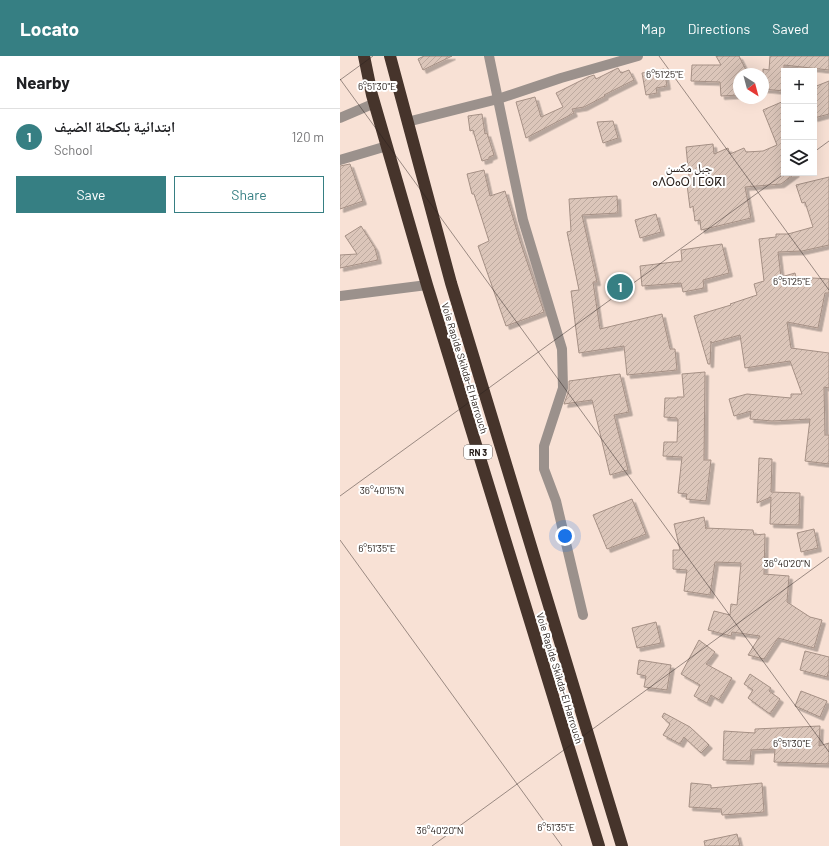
<!DOCTYPE html>
<meta charset="utf-8">
<style>
:root{--surface:#fff;--page:#f6f6f6;--text:#202124;--muted:#757577;--line:#e0e0e0;--accent:#367f83}
body{margin:0;font-family:Barlow,"Noto Naskh Arabic","Noto Sans Tifinagh",sans-serif;background:var(--page);color:var(--text)}
.controls{position:absolute;right:12px;top:12px;display:grid;overflow:hidden;border-radius:0px;box-shadow:0 4px 16px #0002}
.controls button{width:36px;height:36px;display:grid;place-items:center;padding:0;border:0;border-bottom:1px solid var(--line);background:var(--surface);color:var(--text);font:20px sans-serif}
.compass{position:absolute;left:393px;top:12px;width:36px;height:36px;border-radius:50%;background:var(--surface);box-shadow:0 4px 16px #0002;rotate:144deg}
.you{position:absolute;left:225px;top:480px;width:14px;height:14px;margin:-10px;border:3px solid #fff;border-radius:50%;background:#1a73e8;box-shadow:0 0 0 6px #1a73e833}
.badge{display:grid;place-items:center;width:26px;height:26px;border-radius:50%;background:var(--accent);color:#fff;font-size:13px;font-weight:700}
.pin{position:absolute;translate:-50% -50%;border:2px solid #fff;box-shadow:0 1px 4px #0006}
.list{margin:0;padding:0;list-style:none}
h2{display:flex;justify-content:space-between;align-items:center;height:52px;margin:0;padding:0 16px;font-size:17px}
h2 small{font-size:13px;font-weight:400;color:var(--muted)}
.list li{display:grid;grid-template-columns:26px 1fr auto;gap:12px;align-items:center;box-sizing:border-box;height:56px;padding:0 16px;border-top:1px solid var(--line)}
.list b{display:block;font-size:15px;white-space:nowrap}
.list p{margin:0;font-size:13px;white-space:nowrap;color:var(--muted)}
.list em{font-size:13px;font-style:normal;color:var(--muted)}
.actions{display:flex;gap:8px;padding:12px 16px}
.actions a{flex:1;padding:9px 0;border:1px solid var(--accent);border-radius:0px;text-align:center;font-size:14px;color:var(--accent)}
.actions .main{background:var(--accent);color:#fff}
.icon{flex:none;width:22px;height:22px;fill:none;stroke:currentColor;stroke-width:2;stroke-linecap:round;stroke-linejoin:round}
.map{position:relative;flex:none;width:489px;height:790px;overflow:hidden}
header{display:flex;align-items:center;gap:24px;box-sizing:border-box;height:56px;padding:0 20px;background:var(--accent);color:#fff}
header strong{font-size:19px}
nav{display:flex;gap:22px;margin-inline-start:auto;font-size:14px}
main{display:flex}
aside{flex:1;background:var(--surface)}
.map>svg:first-child{display:block}
.building{fill:url(#building-hatch);stroke:#a59085;filter:url(#shadow)}
.lines{fill:none;stroke-linecap:round;stroke-linejoin:round}
.minor{stroke:#9b918c;stroke-width:10}
.highway{stroke:#46342b;stroke-width:12}
.ticks{fill:none;stroke:#29201c;stroke-width:1;stroke-opacity:0.45}
.labels{text-anchor:middle;dominant-baseline:central;stroke-width:4;stroke-linejoin:round;paint-order:stroke}
.shield{fill:#fff;stroke:#696360;stroke-width:1}
.shield-label{font-size:9px;font-weight:bold;fill:#29201c}
.street-label{font-size:10px;fill:#29201c;stroke:#fff}
.quarter-label{font-size:12px;fill:#29201c;stroke:#fff}
.ticks-label{font-size:10px;text-anchor:middle;fill:#29201c;stroke:#fff;stroke-width:4;stroke-linejoin:round;paint-order:stroke}
</style>
<header>
<strong>Locato</strong>
<nav><a>Map</a><a>Directions</a><a>Saved</a></nav>
</header>
<main>
<aside>
<h2>Nearby<small></small></h2>
<ul class="list">
<li><span class="badge">1</span><div><b>ابتدائية بلكحلة الضيف</b><p>School</p></div><em>120 m</em></li>
</ul>
<div class="actions"><a class="main">Save</a><a>Share</a></div>
</aside>
<div class="map">
<svg width="489" height="790" viewBox="0 0 489 790">
<defs>
<pattern id="building-hatch" width="6" height="6" patternUnits="userSpaceOnUse"><rect width="6" height="6" fill="#dcc6ba"/><path d="M-1 1l2-2M0 6l6-6M5 7l2-2" fill="none" stroke="#bdaa9f"/></pattern>
<filter id="shadow"><feDropShadow dx="3.5" dy="3.5" stdDeviation="0" flood-color="#0004"/></filter>
</defs>
<rect width="100%" height="100%" fill="#f8e1d5"/>
<g class="building">
<polygon points="84,0 112,0 83,14 78,3"/>
<polygon points="376,0 399,0 408,18 399,18 399,39 381,40 380,26 351,25 352,9 381,9"/>
<polygon points="430,0 489,0 489,14 444,9 444,35 423,33 423,13 429,14"/>
<polygon points="278,12 281,17 289,14 294,24 264,39 265,40 244,51 232,53 234,57 186,82 176,46 195,41 201,61 223,51 216,37 248,21 254,19 256,23"/>
<polygon points="324,13 327,30 316,32 317,37 306,39 302,17"/>
<polygon points="489,25 489,58 474,62 474,31"/>
<polygon points="444,45 444,117 456,117 441,128 405,131 411,162 361,174 360,164 355,165 353,150 350,152 346,121 349,121 346,91 373,88 374,98 388,92 390,98 404,92 406,96 423,95 437,89 423,54"/>
<polygon points="142,58 145,78 147,77 154,99 149,101 149,103 142,105 133,74 130,75 128,60"/>
<polygon points="273,65 278,82 263,87 257,66"/>
<polygon points="10,108 23,145 0,153 0,110"/>
<polygon points="144,114 150,140 165,135 180,185 204,256 166,270 138,190 149,185 134,138 132,138 127,118"/>
<polygon points="489,121 489,189 462,195 438,196 441,221 455,217 456,221 489,223 489,237 485,237 478,272 447,266 451,292 489,297 489,332 484,331 485,379 489,379 489,408 465,405 470,363 432,365 410,363 411,355 394,360 389,343 407,338 451,342 451,338 462,338 450,305 405,312 400,279 371,287 371,285 370,308 368,308 354,260 391,249 390,248 417,239 414,228 424,225 419,183 436,181 436,178 448,178 473,171 465,146 462,147 456,129"/>
<polygon points="277,140 278,157 242,159 257,226 253,226 260,273 322,258 330,293 335,293 337,314 287,319 284,290 239,297 231,235 239,234 227,176 231,175 229,143"/>
<polygon points="316,158 321,176 300,182 295,164"/>
<polygon points="21,170 35,192 38,204 0,212 0,199 17,198 5,180"/>
<polygon points="382,188 389,217 363,224 364,232 343,236 341,227 302,230 300,210 342,205 341,194"/>
<polygon points="365,316 364,404 371,404 366,445 346,443 347,438 338,437 342,401 323,400 324,386 337,386 338,364 337,364 337,362 324,361 325,342 337,342 337,341 344,341 342,318"/>
<polygon points="280,318 289,356 274,359 288,414 270,419 252,344 224,348 229,334 229,325"/>
<polygon points="419,402 432,403 431,436 460,437 459,469 430,468 431,441 417,447"/>
<polygon points="292,443 306,478 267,493 253,459"/>
<polygon points="364,461 366,472 365,472 413,474 414,479 425,478 424,518 449,520 447,546 470,561 482,564 474,592 438,582 424,603 408,599 420,580 392,576 391,580 368,574 374,555 390,559 391,548 397,549 401,507 375,506 370,539 344,535 347,514 333,513 333,494 340,494 334,468"/>
<polygon points="474,473 478,492 461,496 457,477"/>
<polygon points="316,566 321,587 297,592 292,572"/>
<polygon points="359,584 375,596 366,608 392,622 379,644 371,639 367,647 354,640 360,629 341,618"/>
<polygon points="465,595 489,601 489,614 487,621 460,614"/>
<polygon points="299,604 331,609 327,634 304,631 306,620 297,618"/>
<polygon points="410,618 431,632 429,635 440,643 430,658 408,642 413,634 404,628"/>
<polygon points="461,635 487,645 480,661 455,650"/>
<polygon points="324,657 350,671 369,689 361,697 344,681 340,688 323,679 330,668 322,661"/>
<polygon points="480,670 479,690 489,687 489,708 434,706 435,693 411,694 410,705 383,704 384,675 415,677 415,673"/>
<polygon points="351,727 371,729 371,732 422,727 424,756 382,759 381,753 349,751"/>
<polygon points="397,778 400,790 365,790 364,785"/>
</g>
<g class="lines">
<g class="minor">
<polyline points="149,0 183,164 222,293 223,332 204,390 204,413 216,445 243,559"/>
<polyline points="0,62 35,47"/>
<polyline points="67,66 158,43 221,22 298,0"/>
<polyline points="0,104 47,90"/>
<polyline points="0,240 87,229"/>
</g>
<g class="highway">
<polyline points="24,0 32,39 87,229 259,790"/>
<polyline points="50,0 111,227 282,790"/>
</g>
</g>
<path class="ticks" d="M319 0 489 234M0 23 489 696M0 24 33 0M474 96 489 85M0 440 445 117M0 484 222 790M92 790 489 501"/>
<g class="labels">
<rect class="shield" x="124" y="389" width="28" height="14" rx="3"/>
<g class="shield-label">
<text x="138" y="396">RN 3</text>
</g>
<g class="street-label">
<text transform="translate(125 312) rotate(73)">Voie Rapide Skikda-El Harrouch</text>
<text transform="translate(220 622) rotate(73)">Voie Rapide Skikda-El Harrouch</text>
</g>
<g class="quarter-label">
<text x="349" y="111">جبل مكسن<tspan x="349" dy="14">ⴰⴷⵔⴰⵔ ⵏ ⵎⵙⴽⵏ</tspan></text>
</g>
</g>
<g class="ticks-label">
<text x="325" y="22">6°51'25"E</text>
<text x="37" y="34">6°51'30"E</text>
<text x="452" y="229">6°51'25"E</text>
<text x="42" y="438">36°40'15"N</text>
<text x="37" y="496">6°51'35"E</text>
<text x="447" y="511">36°40'20"N</text>
<text x="452" y="691">6°51'30"E</text>
<text x="216" y="775">6°51'35"E</text>
<text x="100" y="778">36°40'20"N</text>
</g>
</svg>
<div class="controls">
<button>+</button>
<button>−</button>
<button><svg class="icon" aria-label="layers" viewBox="0 0 24 24"><path d="M12 4l9 5-9 5-9-5zM3 14l9 5 9-5"/></svg></button>
</div>
<svg class="compass" viewBox="-18 -18 36 36"><path d="M0-13l5 13h-10z" fill="#e53935"/><path d="M0 13l5-13h-10z" fill="#757577"/></svg>
<div class="you"></div>
<div class="pin badge" style="left:280px;top:231px">1</div>
</div>
</main>
